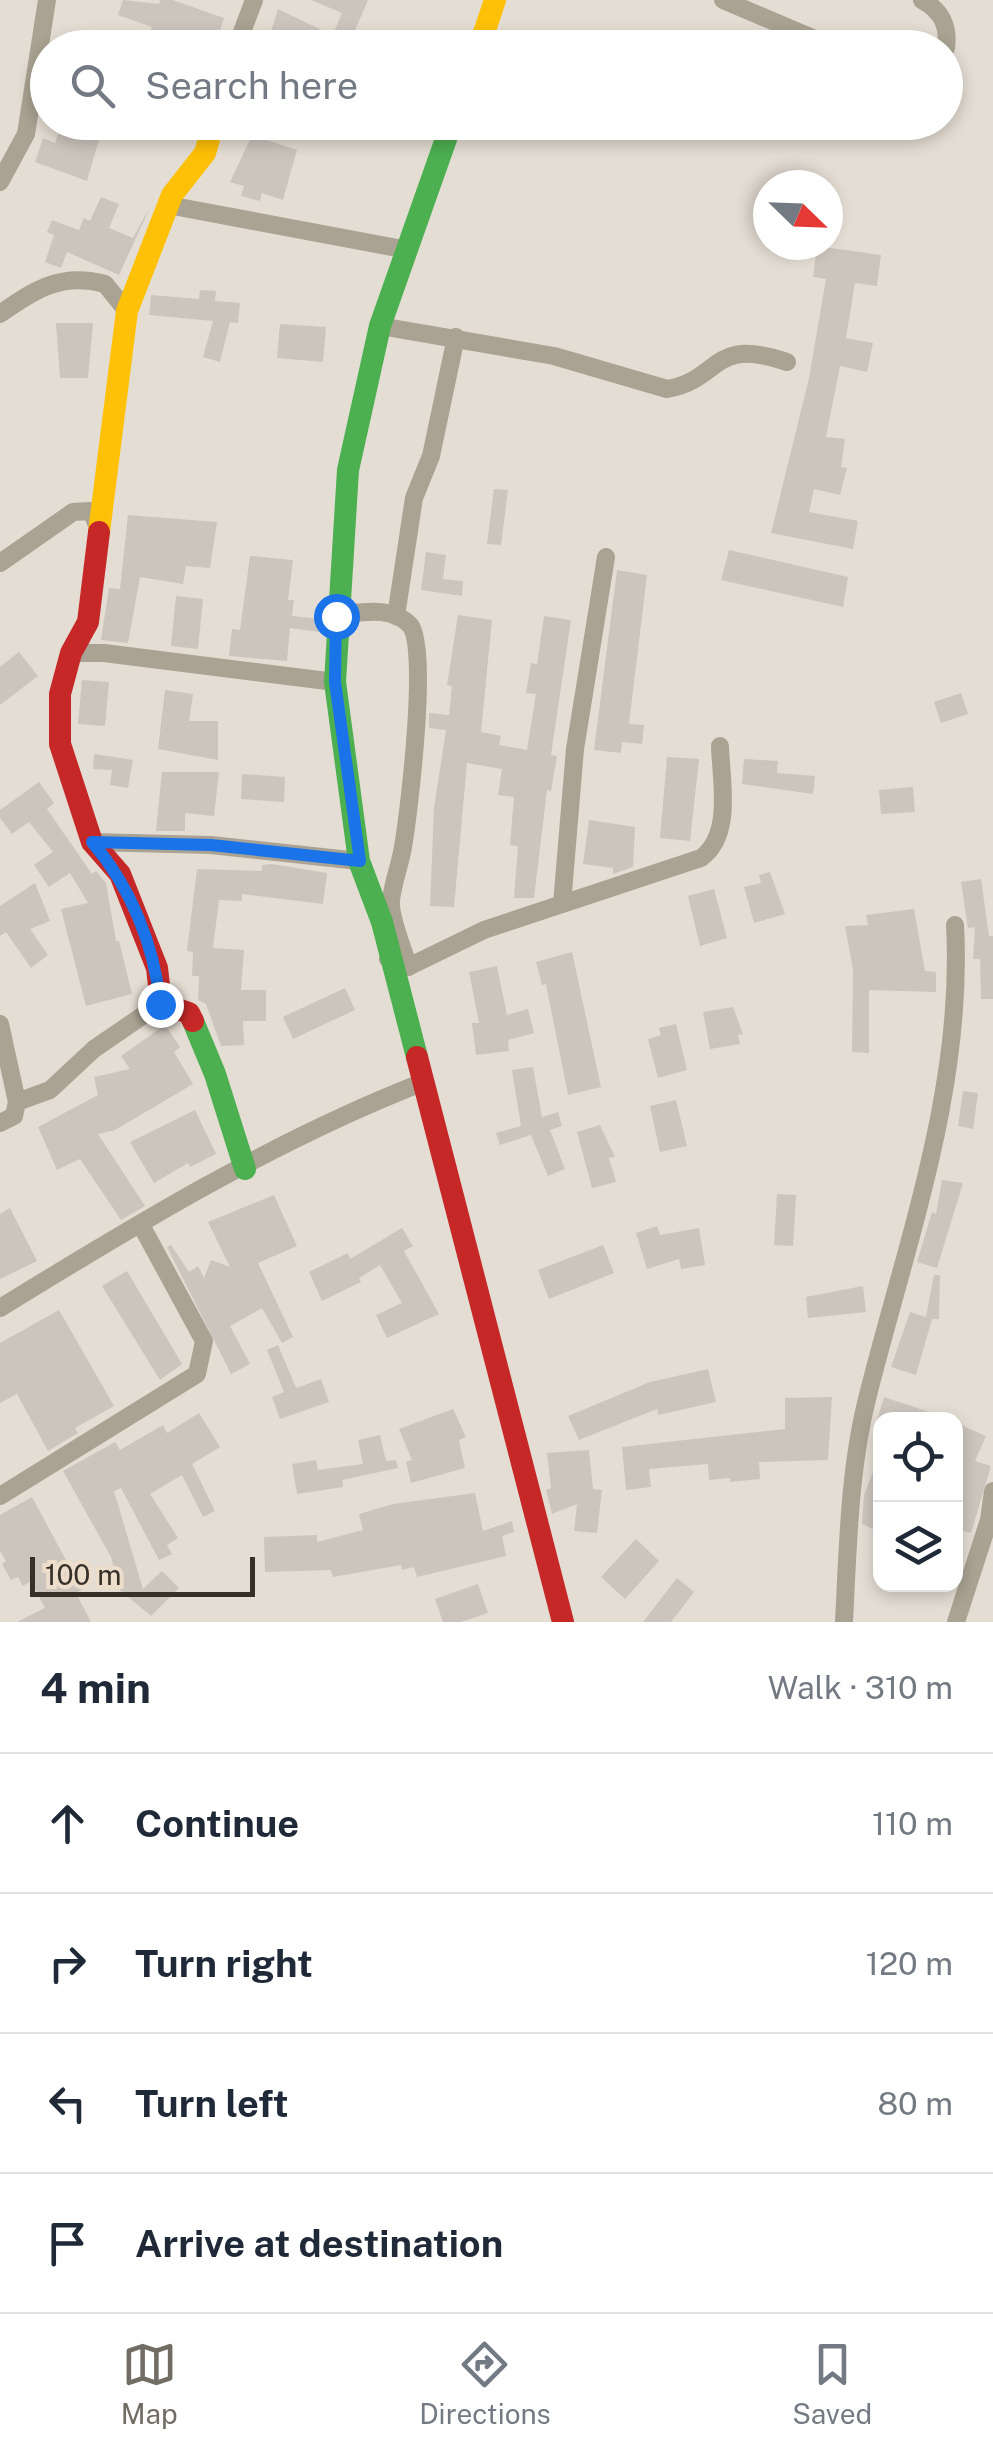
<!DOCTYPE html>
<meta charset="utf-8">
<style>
:root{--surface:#fff;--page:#f2f2f3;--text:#1f2937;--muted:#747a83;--line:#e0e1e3;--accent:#726d64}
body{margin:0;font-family:"Public Sans",sans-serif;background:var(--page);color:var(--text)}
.controls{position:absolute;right:30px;bottom:30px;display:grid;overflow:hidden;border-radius:20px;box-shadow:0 5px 15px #0003}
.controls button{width:90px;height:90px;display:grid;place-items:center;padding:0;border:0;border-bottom:2px solid var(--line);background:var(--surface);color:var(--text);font:50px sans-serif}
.compass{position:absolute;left:753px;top:170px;width:90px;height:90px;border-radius:50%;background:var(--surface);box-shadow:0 5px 15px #0003;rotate:113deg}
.scale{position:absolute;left:30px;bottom:25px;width:225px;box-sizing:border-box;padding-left:10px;border:5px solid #353028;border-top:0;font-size:28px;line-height:35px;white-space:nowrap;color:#353028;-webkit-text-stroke:8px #ecdecb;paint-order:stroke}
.stop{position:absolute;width:30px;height:30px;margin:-22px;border:8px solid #1a73e8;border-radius:50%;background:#fff}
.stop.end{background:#1a73e8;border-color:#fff;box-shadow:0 2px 10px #0008}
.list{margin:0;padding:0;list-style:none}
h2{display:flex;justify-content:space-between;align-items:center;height:130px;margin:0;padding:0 40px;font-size:42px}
h2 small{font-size:32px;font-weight:400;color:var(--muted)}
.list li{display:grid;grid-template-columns:65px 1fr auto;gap:30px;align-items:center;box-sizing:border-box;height:140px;padding:0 40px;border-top:2px solid var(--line)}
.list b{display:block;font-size:38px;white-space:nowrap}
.list em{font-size:32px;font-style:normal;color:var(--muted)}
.icon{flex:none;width:55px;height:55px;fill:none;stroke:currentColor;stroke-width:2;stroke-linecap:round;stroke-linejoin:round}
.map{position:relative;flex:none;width:993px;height:1622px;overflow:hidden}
.search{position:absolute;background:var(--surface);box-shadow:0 5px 15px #0003;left:30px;right:30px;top:30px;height:110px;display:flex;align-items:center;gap:25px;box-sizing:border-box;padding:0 35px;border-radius:55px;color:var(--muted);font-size:38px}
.sheet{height:690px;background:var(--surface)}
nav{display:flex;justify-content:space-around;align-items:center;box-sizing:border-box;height:140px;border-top:2px solid var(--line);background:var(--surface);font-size:28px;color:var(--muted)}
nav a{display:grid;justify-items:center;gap:5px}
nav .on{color:var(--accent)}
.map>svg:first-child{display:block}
.building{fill:#cbc5bd}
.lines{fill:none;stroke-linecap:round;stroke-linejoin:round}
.street{stroke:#aaa292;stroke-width:18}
.fast{stroke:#4caf50;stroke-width:22}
.slow{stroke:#ffc107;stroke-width:22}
.jam{stroke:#c62828;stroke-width:22}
.route{stroke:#1a73e8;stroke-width:12}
</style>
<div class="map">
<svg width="993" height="1622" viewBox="0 0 993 1622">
<rect width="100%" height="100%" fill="#e4ddd3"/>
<g class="building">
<polygon points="123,0 159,4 160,0 173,0 224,18 214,48 144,48 152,27 118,15"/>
<polygon points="311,0 368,0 353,35 383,48 341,48 330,41 342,13"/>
<polygon points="278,9 326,32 318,48 266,48"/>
<polygon points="62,122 104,122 87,181 35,162 43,138 55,143"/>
<polygon points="252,135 297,150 283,200 262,193 260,201 241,196 244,186 230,182"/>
<polygon points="101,197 119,204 109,228 133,238 151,205 119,275 67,252 61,268 45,262 54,235 47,232 52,220 79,230 84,218 90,221"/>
<polygon points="817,246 881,255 877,286 855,283 846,338 873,343 867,372 840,366 826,437 845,439 841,467 847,468 840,495 814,489 809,512 858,521 853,549 771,533 809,378 826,279 813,277"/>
<polygon points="200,290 216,291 215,301 240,303 238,323 230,322 220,362 203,357 213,321 149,315 151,295 199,299"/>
<polygon points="56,323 93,323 88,378 60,378"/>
<polygon points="280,324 326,327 323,362 277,358"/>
<polygon points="494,489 508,490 501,545 487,544"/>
<polygon points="128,515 217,522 210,568 186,566 183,584 140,577 128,643 101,640 109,588 120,589"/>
<polygon points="729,550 848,577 843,607 721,580"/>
<polygon points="426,552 446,555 443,579 463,581 462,596 421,590"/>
<polygon points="250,556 293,560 288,600 294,600 292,616 320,619 319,632 290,628 287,661 229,656 232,629 240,630"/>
<polygon points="617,570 647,575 629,724 644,725 642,744 622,742 621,753 594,750"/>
<polygon points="176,596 203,599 198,649 171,646"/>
<polygon points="458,615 492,620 481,732 501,736 499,745 527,750 536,694 526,693 531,663 537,664 544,616 571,620 551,755 557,756 551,791 547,790 534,898 514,898 518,846 510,845 514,797 498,795 502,769 467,763 454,907 430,906 434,808 446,730 429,728 429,713 449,715 452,686 447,685"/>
<polygon points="19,652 38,676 0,705 0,667"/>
<polygon points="82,680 109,682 105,726 78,724"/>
<polygon points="165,690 193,694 189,721 218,721 218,760 158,749"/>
<polygon points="961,693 968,714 941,723 934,702"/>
<polygon points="94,754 133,760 128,788 110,785 112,770 93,769"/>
<polygon points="667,757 699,759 690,841 660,838"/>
<polygon points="744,759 778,761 777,773 815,776 813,794 742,784"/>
<polygon points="162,772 219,772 214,816 185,813 185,831 156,831"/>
<polygon points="242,774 285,777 284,802 241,799"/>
<polygon points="39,782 54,803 47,809 92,874 96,871 106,883 116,941 119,941 132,994 86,1006 61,909 88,903 70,873 49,887 34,865 53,852 29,822 12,834 0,818 0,810"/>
<polygon points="913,787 915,812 881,814 879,790"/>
<polygon points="589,820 635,827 633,867 613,874 613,868 583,864"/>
<polygon points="272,864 327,873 323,904 242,894 242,901 219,900 213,948 244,950 241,990 266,990 266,1021 243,1021 244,1045 221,1046 206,1004 198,1000 199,976 192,976 193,952 187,951 197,869 262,871 262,865"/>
<polygon points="770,872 785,914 754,923 744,887 761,883 759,875"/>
<polygon points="981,879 989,936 993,936 993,999 981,999 980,959 973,959 975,927 968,928 961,882"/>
<polygon points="35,883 50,921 30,929 48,955 31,968 6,932 0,936 0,906"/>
<polygon points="714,889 727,938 700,946 688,896"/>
<polygon points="914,909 925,971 936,972 936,992 869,990 869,1053 852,1052 853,970 845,926 868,925 866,915"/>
<polygon points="572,952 601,1087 568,1095 546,984 542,985 536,962"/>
<polygon points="497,966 507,1015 528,1009 534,1033 508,1040 509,1051 476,1055 472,1023 479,1023 469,972"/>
<polygon points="345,988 355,1010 293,1039 283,1017"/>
<polygon points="733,1007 743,1034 738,1035 740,1044 710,1049 703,1012"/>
<polygon points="676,1024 687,1070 658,1078 648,1039 661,1035 659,1028"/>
<polygon points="165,1025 180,1047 174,1052 193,1084 115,1130 98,1134 145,1206 121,1220 80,1159 57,1170 38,1127 98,1095 94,1077 130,1069 121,1056"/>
<polygon points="533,1067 542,1117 558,1112 562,1126 550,1130 565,1169 548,1176 531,1135 500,1145 496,1133 521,1126 512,1070"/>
<polygon points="963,1091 978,1093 973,1129 958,1126"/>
<polygon points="676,1100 687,1146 660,1152 650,1106"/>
<polygon points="195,1110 216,1154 190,1167 188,1163 154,1183 130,1142"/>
<polygon points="600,1125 615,1157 609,1158 616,1182 592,1188 577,1132"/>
<polygon points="942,1180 963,1183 937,1268 917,1262 932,1212 936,1214"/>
<polygon points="777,1194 796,1195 793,1246 774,1245"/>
<polygon points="274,1195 297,1246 258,1263 293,1337 282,1343 262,1308 230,1326 250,1364 231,1374 167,1247 171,1245 189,1272 198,1266 204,1278 211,1260 230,1267 208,1222"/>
<polygon points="10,1208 37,1261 0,1279 0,1214"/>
<polygon points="657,1226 660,1235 699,1228 705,1265 681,1269 679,1259 647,1269 636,1233"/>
<polygon points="402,1228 413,1246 404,1251 439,1314 387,1338 376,1315 402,1303 380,1265 359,1278 361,1282 322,1301 309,1272 348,1253 350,1259"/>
<polygon points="603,1245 614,1273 549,1299 538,1270"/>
<polygon points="127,1271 182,1364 160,1380 102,1286"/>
<polygon points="934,1275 940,1275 939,1319 932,1319 916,1375 891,1367 910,1312 926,1317"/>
<polygon points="863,1286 866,1312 808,1318 806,1297"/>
<polygon points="59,1310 114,1406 75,1428 78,1433 48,1451 17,1394 0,1403 0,1343"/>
<polygon points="278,1345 296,1388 321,1379 329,1402 280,1419 272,1397 284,1392 267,1350"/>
<polygon points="708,1369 716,1402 658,1415 657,1409 579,1440 568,1416 650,1382"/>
<polygon points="832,1397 828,1460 759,1462 760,1479 730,1482 730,1478 709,1480 708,1464 649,1469 651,1487 626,1490 622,1447 785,1429 785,1398"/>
<polygon points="884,1397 944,1417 944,1420 877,1420"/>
<polygon points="453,1409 466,1437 459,1440 465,1468 411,1483 406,1462 412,1460 399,1429"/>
<polygon points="199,1413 220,1447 192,1464 215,1511 203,1517 182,1475 150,1494 178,1538 167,1545 172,1554 159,1560 121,1488 114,1491 143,1589 162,1571 179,1588 151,1616 120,1590 111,1557 63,1471 115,1442 120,1450 163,1425 167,1433"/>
<polygon points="961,1425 986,1436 975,1461 991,1466 971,1533 956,1529 956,1438"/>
<polygon points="380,1435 386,1461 396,1460 398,1468 342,1480 343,1487 297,1494 292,1464 316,1460 318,1470 363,1464 358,1440"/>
<polygon points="589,1450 593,1489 602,1490 597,1533 574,1531 577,1504 552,1514 546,1490 551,1488 547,1453"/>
<polygon points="879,1457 880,1457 880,1532 862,1524 864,1495"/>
<polygon points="475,1493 483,1531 512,1521 514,1532 502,1536 506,1556 417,1577 414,1567 402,1570 401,1565 333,1577 331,1570 265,1572 264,1537 317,1535 317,1542 363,1530 359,1514 393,1504"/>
<polygon points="32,1497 82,1590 76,1593 91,1622 17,1622 45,1608 31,1581 23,1586 18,1577 11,1580 2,1564 6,1561 0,1551 0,1515"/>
<polygon points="636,1539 659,1561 625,1599 601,1577"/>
<polygon points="677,1578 694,1592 671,1622 643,1622"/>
<polygon points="478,1584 488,1613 461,1622 443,1622 435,1599"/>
</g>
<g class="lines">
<g class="street">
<polyline points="723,0 836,48"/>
<path d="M922 0C942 11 949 26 946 48"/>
<polyline points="236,48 254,0"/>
<polyline points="0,182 26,134 47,0"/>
<polyline points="168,205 408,250"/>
<path d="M0 314C34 290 61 272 105 284L127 311"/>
<path d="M380 326 554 356 667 389C723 379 710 336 787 362"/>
<polyline points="0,563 73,512 91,511 97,525"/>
<path d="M336 615C360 613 391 605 410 625 429 647 409 812 403 847 400 865 393 882 391 900 389 918 404 948 408 967"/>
<polyline points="396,616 414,498 431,456 456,337"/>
<polyline points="71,653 104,653 335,682"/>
<polyline points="92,842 211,845 359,861"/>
<polyline points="562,904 575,749 606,557"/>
<path d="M388 959 408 967 484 930 701 858C733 835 721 781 720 746"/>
<polyline points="0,1024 17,1102"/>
<polyline points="0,1123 14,1116 17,1102 50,1090 94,1049 161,1003"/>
<path d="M0 1308C135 1225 273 1141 421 1083"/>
<polyline points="0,1496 197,1374 204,1341 141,1225"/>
<path d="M844 1622C848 1547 849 1468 868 1395 907 1240 964 1087 955 925"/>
<polyline points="956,1622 989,1520 993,1491"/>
</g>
<g class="fast">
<polyline points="193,1021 215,1074 245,1169"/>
<polyline points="417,1057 382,922 359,861 335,682 348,470 380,326 452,122"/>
</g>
<g class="slow">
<polyline points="479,48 495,0"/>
<polyline points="99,532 127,311 172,195 205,153 214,122"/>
</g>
<g class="jam">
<polyline points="99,532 88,622 71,653 60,694 60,744 92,842 120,874 157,968 161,1003 189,1013 193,1021"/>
<polyline points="417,1057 563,1622"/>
</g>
</g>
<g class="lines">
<path class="route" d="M160 1004C155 946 130 886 92 842L211 845 360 861 335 682 336 616"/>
</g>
</svg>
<div class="controls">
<button><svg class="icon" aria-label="locate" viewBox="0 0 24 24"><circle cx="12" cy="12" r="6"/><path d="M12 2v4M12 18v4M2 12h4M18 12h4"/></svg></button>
<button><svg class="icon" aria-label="layers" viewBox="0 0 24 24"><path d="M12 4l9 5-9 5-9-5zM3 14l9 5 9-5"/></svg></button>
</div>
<svg class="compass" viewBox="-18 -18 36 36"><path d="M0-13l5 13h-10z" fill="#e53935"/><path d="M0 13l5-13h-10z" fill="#747a83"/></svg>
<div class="scale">100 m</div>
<div class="stop" style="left:336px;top:616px"></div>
<div class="stop end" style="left:160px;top:1004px"></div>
<div class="search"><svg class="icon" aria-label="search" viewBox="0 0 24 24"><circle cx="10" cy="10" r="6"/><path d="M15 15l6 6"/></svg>Search here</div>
</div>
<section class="sheet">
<h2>4 min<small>Walk · 310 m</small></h2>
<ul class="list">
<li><svg class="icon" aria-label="ahead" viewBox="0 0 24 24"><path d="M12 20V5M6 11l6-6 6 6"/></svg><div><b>Continue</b></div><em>110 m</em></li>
<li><svg class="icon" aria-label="right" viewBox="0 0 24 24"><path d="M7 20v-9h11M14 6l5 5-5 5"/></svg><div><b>Turn right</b></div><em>120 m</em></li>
<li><svg class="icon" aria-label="left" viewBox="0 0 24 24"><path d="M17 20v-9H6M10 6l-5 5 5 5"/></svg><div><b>Turn left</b></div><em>80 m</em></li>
<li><svg class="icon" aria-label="arrive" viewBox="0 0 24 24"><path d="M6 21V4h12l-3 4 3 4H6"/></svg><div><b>Arrive at destination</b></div></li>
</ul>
</section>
<nav>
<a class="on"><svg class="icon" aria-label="map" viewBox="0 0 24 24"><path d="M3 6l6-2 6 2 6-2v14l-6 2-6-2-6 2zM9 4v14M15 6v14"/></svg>Map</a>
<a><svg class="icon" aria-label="directions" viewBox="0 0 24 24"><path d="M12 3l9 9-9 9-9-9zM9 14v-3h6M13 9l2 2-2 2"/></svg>Directions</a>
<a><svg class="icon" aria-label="saved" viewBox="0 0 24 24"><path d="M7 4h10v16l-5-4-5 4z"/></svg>Saved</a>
</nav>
